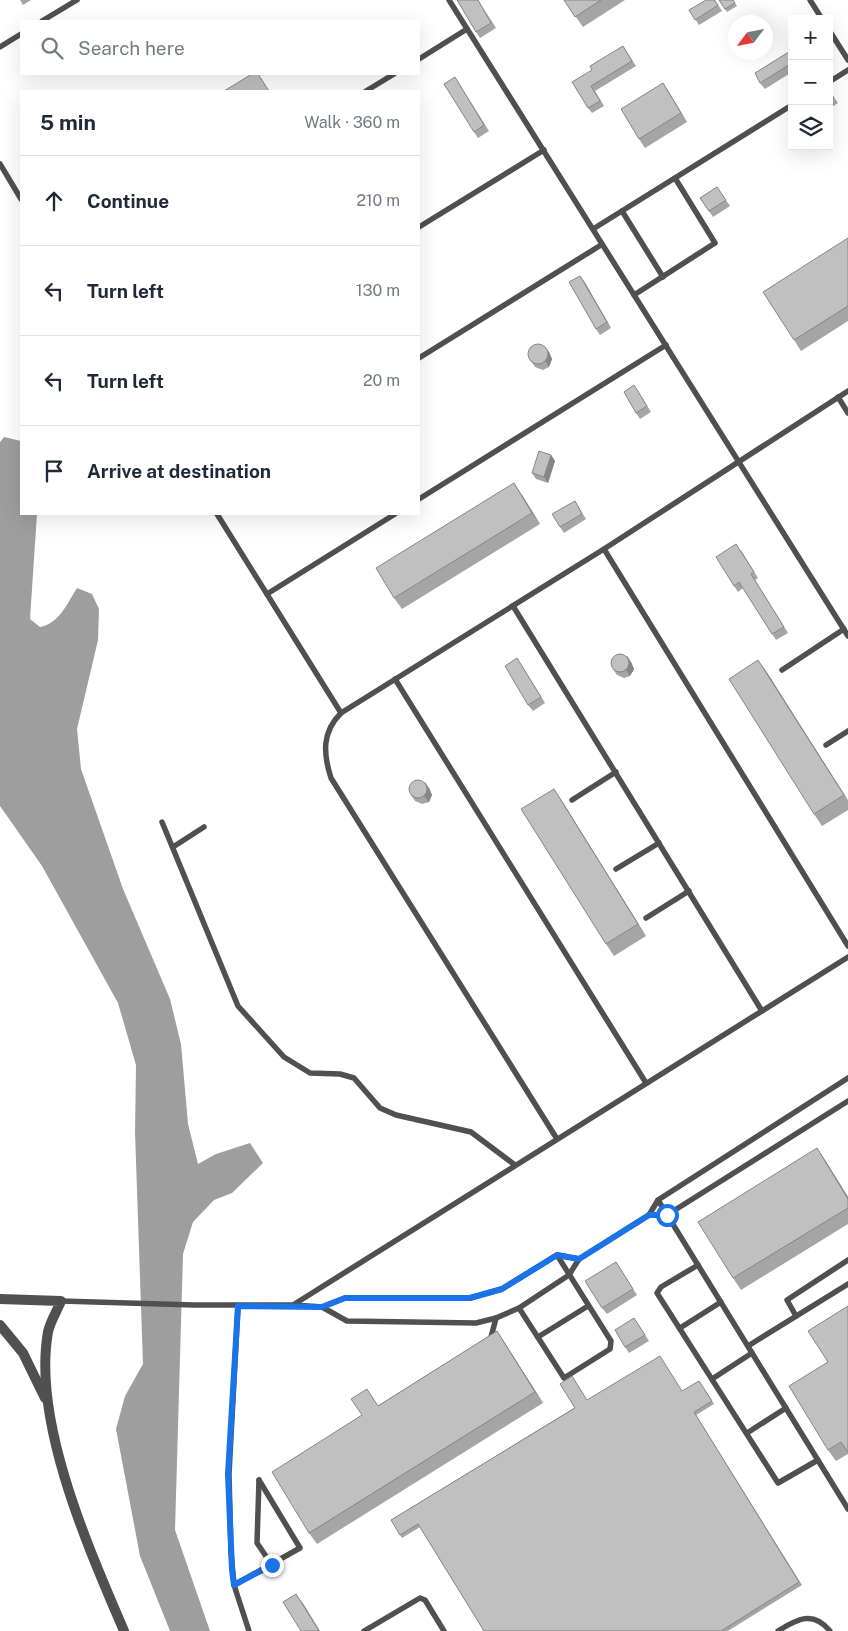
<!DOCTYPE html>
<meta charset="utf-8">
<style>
:root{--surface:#fff;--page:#f2f2f3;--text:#1f2937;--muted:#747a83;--line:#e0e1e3}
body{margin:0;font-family:"Public Sans",sans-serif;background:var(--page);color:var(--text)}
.controls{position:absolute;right:15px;top:15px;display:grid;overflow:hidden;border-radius:0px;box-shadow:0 5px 20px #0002}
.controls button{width:45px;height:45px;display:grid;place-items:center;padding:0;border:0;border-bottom:1px solid var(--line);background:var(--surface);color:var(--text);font:25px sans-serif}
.compass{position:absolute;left:728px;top:15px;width:45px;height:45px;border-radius:50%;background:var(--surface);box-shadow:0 5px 20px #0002;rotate:238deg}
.stop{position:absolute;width:15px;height:15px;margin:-11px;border:4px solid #1a73e8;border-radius:50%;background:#fff}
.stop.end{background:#1a73e8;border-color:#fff;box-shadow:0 1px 5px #0008}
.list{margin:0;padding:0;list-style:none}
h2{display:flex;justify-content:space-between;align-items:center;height:65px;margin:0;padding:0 20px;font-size:21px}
h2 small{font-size:16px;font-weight:400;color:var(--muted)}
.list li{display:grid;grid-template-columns:32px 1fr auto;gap:15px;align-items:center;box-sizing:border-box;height:90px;padding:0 20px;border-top:1px solid var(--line)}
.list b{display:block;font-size:19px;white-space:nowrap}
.list em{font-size:16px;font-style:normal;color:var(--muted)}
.icon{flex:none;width:28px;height:28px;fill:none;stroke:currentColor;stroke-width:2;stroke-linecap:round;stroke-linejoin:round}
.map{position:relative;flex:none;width:848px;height:1631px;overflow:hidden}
.search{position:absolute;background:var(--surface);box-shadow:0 5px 20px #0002;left:20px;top:20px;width:400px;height:55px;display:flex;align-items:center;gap:12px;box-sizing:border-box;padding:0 18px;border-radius:0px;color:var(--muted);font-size:19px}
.panel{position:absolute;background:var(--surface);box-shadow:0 5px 20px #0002;left:20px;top:90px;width:400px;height:425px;border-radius:0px}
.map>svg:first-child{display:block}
.water{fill:#9e9e9e}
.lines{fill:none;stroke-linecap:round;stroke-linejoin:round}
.lane{stroke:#505050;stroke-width:5.5}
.street{stroke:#505050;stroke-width:10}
.wall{fill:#a5a5a5}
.shaded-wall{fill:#868686}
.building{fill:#c0c0c0;stroke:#868686}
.route{stroke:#1a73e8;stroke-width:6}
</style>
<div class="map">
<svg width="848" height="1631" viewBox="0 0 848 1631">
<rect width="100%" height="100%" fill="#fff"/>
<path class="water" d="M4 437 21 441V514H37L30 619 40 627C59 624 68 602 77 588L92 594 99 609 98 640 77 729 81 769 123 889 170 999 181 1044 188 1124 198 1164 216 1154 250 1143 263 1163 232 1193 214 1200 193 1222 183 1254 175 1530 210 1631H170L140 1556 116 1429 125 1396 143 1364 135 1132 136 1065 118 1003 42 866 0 806V442Z"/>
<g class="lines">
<g class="lane">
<polyline points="449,0 848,636"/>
<polyline points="810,0 822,19"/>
<polyline points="42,21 77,0"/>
<polyline points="829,30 848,60"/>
<polyline points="0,47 21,34"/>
<polyline points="419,59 467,29"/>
<polyline points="829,82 848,70"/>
<polyline points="366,91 394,74"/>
<polyline points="0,164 21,199"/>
<polyline points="622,211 663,277"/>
<polyline points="419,227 544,150"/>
<polyline points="593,229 792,105"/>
<polyline points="634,295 715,243 675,178"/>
<polyline points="419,358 601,245"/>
<polyline points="838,397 848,413"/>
<polyline points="419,499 666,345"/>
<polyline points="217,514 341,713"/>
<polyline points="604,549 848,946"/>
<polyline points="267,594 395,514"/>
<polyline points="513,606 762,1011"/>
<polyline points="782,670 844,629"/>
<polyline points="395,679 646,1083"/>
<polyline points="826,745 848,731"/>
<polyline points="572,800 616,772"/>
<polyline points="162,822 238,1006 284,1057 310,1073 340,1074 354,1078 380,1108 396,1115 471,1132 515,1165"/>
<polyline points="173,847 204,827"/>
<polyline points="616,869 659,843"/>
<polyline points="646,918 689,891"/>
<path d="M557 1139 331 778C323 753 322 732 341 713L604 549 848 391"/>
<polyline points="658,1200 848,1509"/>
<polyline points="649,1215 667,1215 848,1101"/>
<polyline points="698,1265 661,1287 657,1293 778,1483 818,1460"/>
<polyline points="61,1301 194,1305 293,1305 848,957"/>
<polyline points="294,1305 322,1307 345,1298 470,1298 502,1289 557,1255 579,1259"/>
<polyline points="238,1306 229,1474 231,1552 234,1585 249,1631"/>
<polyline points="322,1307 347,1321 476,1323 496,1318 519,1308 569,1275 579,1259 649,1215 658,1200 848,1078"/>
<polyline points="519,1308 564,1378 610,1349 611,1341 557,1255"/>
<polyline points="796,1316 787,1300 848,1260"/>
<polyline points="680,1328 721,1302"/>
<polyline points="538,1337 588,1306"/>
<polyline points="490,1341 496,1318"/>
<polyline points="748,1346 848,1284"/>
<polyline points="712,1379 752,1353"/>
<polyline points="747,1433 786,1408"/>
<polyline points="259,1480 257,1543 272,1565"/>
<polyline points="234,1585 300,1548 259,1480"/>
<polyline points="364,1631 420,1598 425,1600 444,1631"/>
<path d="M778 1631C797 1619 813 1610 830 1631"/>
</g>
<g class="street">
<path d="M0 1299 61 1301C57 1311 50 1322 48 1332 32 1422 89 1549 124 1631"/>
<polyline points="0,1325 23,1353 45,1398"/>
</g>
</g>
<g class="wall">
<polygon points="20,0 31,0 23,5"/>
<polygon points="457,0 478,0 496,28 480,38"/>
<polygon points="564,0 625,0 583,27"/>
<polygon points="715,0 722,11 699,25 689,10"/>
<polygon points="719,0 733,0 737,6 727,12"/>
<polygon points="623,46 636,66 595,91 604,106 592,113 588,108 592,70"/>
<polygon points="792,50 792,72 765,89 760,83"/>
<polygon points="455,77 489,131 478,138 474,132"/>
<polygon points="663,83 687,122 645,148 639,139"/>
<polygon points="829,90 838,103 829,109"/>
<polygon points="717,187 730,206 713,217 700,198"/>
<polygon points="848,238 848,321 801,351 794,340"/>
<polygon points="584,281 611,328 600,335 596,329"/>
<polygon points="545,347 549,352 552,359 549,367 543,370 535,367 531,361"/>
<polygon points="638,391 651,412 640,419 636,413"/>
<polygon points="551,455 555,461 548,483 536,479 532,473"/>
<polygon points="522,495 540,524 402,609 394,598"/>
<polygon points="575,501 586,519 564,533 560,527"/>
<polygon points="741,550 758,578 755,580 788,633 776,640 743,588 738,592 734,586"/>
<polygon points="627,656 631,662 634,669 630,676 624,678 617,675 613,669"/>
<polygon points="521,664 545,703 533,711 528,705"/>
<polygon points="766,671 848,800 848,810 822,826 814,814"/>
<polygon points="429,788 432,795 429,802 422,804 415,801 411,795"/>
<polygon points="562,801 646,936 614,956 606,944"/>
<polygon points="817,1148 825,1160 848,1197 848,1224 741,1290 733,1278"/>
<polygon points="616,1262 637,1295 607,1314 602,1308"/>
<polygon points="848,1306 848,1454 836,1461 828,1450 828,1362"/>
<polygon points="638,1324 649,1341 629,1353 625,1347"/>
<polygon points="497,1331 543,1403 317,1544 309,1533 379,1405"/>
<polygon points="699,1381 714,1404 696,1415 802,1585 728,1631 484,1631 420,1527 402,1538 391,1520 587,1400 682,1391"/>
</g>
<g class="shaded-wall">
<polygon points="663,83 669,92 687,122 681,113"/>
<polygon points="580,276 584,281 611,328 607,322"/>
<polygon points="545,347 549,352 552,359 549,367 545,361"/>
<polygon points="551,455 555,461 548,483 544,477"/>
<polygon points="514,483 522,495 540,524 532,513"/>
<polygon points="627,656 631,662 634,669 630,676 626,670"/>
<polygon points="758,660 766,671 848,801 844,795"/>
<polygon points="425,782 429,788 432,795 429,802 424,796"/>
<polygon points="554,789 562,801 646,936 638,924"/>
<polygon points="817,1148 825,1160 848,1197 848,1199"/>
<polygon points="497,1331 505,1343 543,1403 535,1392"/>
<polygon points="296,1594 304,1605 320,1631 319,1631"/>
</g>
<g class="building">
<polygon points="457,0 478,0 491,23 476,32"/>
<polygon points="564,0 601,0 575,17"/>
<polygon points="706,0 714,0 718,5 695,20 689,10"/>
<polygon points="719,0 733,0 735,3 725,9"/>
<polygon points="623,46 632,61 591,86 600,101 588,108 572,82 592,70 590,66"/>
<polygon points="792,50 792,63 760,83 755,73"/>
<polygon points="252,74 258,74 269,91 224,91"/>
<polygon points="455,77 484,125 474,132 444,84"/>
<polygon points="663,83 681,113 639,139 621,109"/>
<polygon points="829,90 834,98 829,100"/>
<polygon points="717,187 726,200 709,211 700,198"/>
<polygon points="848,238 848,306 794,340 763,292"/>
<polygon points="580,276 607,322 596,329 569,282"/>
<circle cx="538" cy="354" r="10"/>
<polygon points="634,385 647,406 636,413 624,392"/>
<polygon points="539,451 551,455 544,477 532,473"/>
<polygon points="514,483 532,513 394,598 376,568"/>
<polygon points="575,501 582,514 560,527 552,514"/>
<polygon points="736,544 754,572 751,574 784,627 772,634 739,582 734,586 716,557"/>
<circle cx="620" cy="663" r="9"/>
<polygon points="517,658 541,697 528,705 505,666"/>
<polygon points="758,660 844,795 814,814 729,679"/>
<circle cx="418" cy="789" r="9"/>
<polygon points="554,789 638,924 606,944 521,809"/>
<polygon points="817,1148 848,1199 848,1208 733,1278 698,1222"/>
<polygon points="616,1262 633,1289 602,1308 585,1281"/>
<polygon points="848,1306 848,1452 841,1442 828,1450 789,1386 828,1362 808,1331"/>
<polygon points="634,1318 645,1335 625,1347 615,1330"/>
<polygon points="497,1331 535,1392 309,1533 272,1472 362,1415 351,1399 367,1389 378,1406"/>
<polygon points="660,1356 682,1391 699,1381 712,1401 694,1412 799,1582 721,1631 484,1631 418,1524 400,1535 391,1520 575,1408 560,1384 572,1376 587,1400"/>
<polygon points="296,1594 319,1631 301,1631 283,1602"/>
</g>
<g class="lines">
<polyline class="route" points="272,1565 234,1585 232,1570 228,1474 238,1306 322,1307 345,1298 470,1298 502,1289 557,1255 579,1259 649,1215 667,1215"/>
</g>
</svg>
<div class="controls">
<button>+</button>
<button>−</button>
<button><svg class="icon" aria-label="layers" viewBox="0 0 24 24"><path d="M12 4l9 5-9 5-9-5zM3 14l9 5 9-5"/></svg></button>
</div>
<svg class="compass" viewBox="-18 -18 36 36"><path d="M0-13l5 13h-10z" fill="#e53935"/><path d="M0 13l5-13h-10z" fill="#747a83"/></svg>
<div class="stop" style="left:667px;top:1215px"></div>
<div class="stop end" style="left:272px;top:1565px"></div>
<div class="search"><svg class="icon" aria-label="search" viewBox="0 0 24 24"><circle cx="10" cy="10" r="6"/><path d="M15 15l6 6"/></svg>Search here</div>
<section class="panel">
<h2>5 min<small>Walk · 360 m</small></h2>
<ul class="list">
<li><svg class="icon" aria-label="ahead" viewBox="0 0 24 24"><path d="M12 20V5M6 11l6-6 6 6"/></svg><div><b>Continue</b></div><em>210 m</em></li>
<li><svg class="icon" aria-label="left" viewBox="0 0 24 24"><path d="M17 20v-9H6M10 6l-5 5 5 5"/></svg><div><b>Turn left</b></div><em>130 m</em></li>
<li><svg class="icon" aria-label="left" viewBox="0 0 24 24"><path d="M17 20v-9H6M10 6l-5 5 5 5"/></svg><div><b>Turn left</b></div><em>20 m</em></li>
<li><svg class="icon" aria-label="arrive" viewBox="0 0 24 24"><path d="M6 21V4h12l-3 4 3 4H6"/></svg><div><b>Arrive at destination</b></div></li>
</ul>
</section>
</div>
